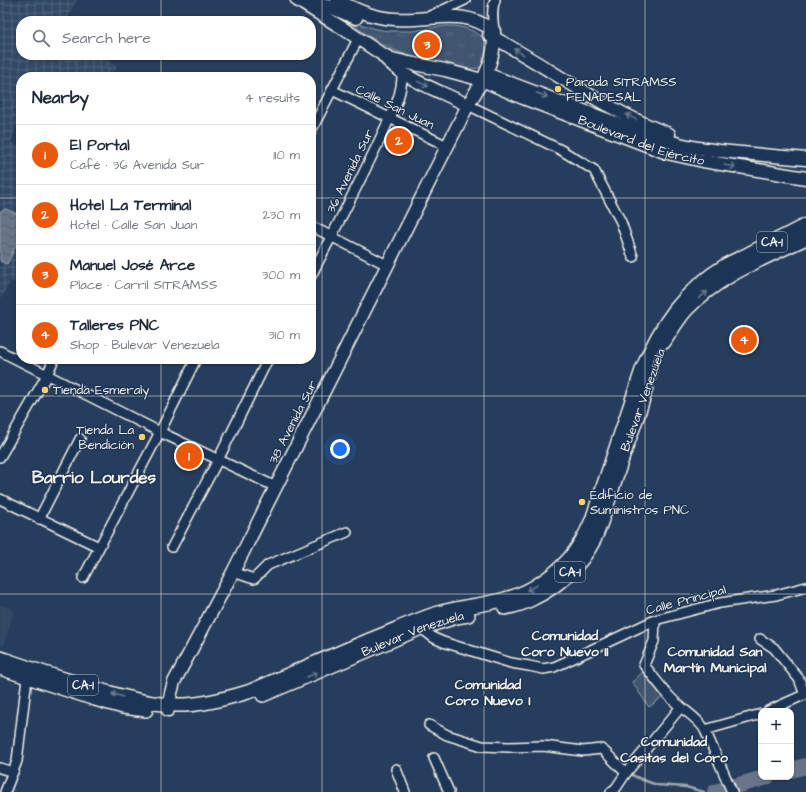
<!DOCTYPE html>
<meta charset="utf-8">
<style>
:root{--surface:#fff;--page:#f2f2f3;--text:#1f2937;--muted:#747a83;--line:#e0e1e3;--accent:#ea580c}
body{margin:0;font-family:"Architects Daughter",sans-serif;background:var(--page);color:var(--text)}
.controls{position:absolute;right:12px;bottom:12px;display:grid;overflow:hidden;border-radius:8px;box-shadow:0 1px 3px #0004}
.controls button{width:36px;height:36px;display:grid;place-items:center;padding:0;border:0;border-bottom:1px solid var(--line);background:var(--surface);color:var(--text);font:20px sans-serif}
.you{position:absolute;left:340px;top:449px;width:14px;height:14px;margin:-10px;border:3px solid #fff;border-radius:50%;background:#1a73e8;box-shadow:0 0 0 6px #1a73e833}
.badge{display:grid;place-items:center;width:26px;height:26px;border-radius:50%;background:var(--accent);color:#fff;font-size:13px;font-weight:700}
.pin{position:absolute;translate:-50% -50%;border:2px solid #fff;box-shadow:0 1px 4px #0006}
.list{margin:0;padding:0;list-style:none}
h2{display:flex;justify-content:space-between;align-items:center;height:52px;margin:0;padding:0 16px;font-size:17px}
h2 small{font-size:13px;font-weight:400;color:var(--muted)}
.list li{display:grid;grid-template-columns:26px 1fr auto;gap:12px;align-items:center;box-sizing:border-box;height:60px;padding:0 16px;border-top:1px solid var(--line)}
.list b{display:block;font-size:15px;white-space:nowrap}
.list p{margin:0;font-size:13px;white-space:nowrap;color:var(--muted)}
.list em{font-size:13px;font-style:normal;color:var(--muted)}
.icon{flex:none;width:22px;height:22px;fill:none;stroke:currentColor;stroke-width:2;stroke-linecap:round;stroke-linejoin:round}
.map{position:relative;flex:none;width:806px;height:792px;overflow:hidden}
.search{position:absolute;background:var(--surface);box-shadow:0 1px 3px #0004;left:16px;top:16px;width:300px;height:44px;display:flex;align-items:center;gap:10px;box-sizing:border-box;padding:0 14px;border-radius:16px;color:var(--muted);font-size:15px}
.panel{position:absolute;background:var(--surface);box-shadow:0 1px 3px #0004;left:16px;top:72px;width:300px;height:292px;border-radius:16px}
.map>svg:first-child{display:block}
.built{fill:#334966}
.industrial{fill:url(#industrial-grid)}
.park{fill:url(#park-tufts);stroke:#9aa2ac}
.pitch{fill:#40546f;stroke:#9aa2ac}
.water{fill:url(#water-waves);stroke:#9fa7ae}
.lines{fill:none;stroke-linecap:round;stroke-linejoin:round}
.stream{stroke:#9fa7ae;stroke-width:2.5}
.river{stroke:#677588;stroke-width:16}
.minor-casing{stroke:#f4f1e8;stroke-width:12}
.major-casing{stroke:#f4f1e8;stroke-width:15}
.highway-casing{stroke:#f4f1e8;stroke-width:16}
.minor{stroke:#1d3557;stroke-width:9}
.major{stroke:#1d3557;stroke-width:12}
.highway{stroke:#1d3557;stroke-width:13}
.oneway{stroke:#68778a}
.grid{fill:none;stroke:#f4f1e8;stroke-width:1;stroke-opacity:0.55}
.poi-dot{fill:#ffd166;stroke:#1d3557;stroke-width:1.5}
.labels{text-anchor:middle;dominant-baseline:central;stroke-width:3;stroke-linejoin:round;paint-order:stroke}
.shield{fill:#1d3557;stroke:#b4b9bc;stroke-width:1}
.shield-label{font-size:12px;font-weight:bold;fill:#f4f1e8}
.poi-label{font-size:13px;fill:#f4f1e8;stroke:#1d3557;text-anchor:start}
.street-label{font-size:13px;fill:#f4f1e8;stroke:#1d3557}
.neighbourhood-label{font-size:14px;font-weight:bold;fill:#f4f1e8;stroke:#1d3557}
.district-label{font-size:17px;font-weight:bold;fill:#f4f1e8;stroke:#1d3557}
</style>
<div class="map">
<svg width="806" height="792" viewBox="0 0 806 792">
<defs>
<pattern id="industrial-grid" width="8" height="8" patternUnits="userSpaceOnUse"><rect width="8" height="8" fill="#334966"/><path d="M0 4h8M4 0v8" fill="none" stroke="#51647c"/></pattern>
<pattern id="park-tufts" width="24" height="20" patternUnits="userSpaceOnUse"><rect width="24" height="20" fill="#40546f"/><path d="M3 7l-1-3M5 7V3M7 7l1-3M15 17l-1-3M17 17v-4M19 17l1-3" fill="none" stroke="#5c6d84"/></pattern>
<pattern id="water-waves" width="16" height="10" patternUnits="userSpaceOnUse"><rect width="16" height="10" fill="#677588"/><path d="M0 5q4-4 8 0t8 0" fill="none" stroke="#585e67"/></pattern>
</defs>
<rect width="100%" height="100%" fill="#263d5d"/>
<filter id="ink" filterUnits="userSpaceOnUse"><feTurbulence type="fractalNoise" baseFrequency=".025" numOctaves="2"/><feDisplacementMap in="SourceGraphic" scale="8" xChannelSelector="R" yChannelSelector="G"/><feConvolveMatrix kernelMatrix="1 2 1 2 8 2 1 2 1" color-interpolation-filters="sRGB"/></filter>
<g filter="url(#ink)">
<polygon class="built" points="0,604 14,611 3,646 0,645"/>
<polygon class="industrial" points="0,0 77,0 66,21 21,21 21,55 96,55 114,64 116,66 116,69 112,77 21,77 21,126 17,125 11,142 21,148 21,285 11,281 0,300"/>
<path class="park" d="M340 15C356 22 372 30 390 31 397 31 404 31 412 31 436 28 455 20 478 34 482 37 487 40 488 45 489 49 484 61 483 66 474 71 462 68 453 66 433 62 412 58 394 50 374 41 357 28 340 15Z"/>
<polygon class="pitch" points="644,671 665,695 649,707 632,682"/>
<polygon class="water" points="6,209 21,216 21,235 7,264 0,261 0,212 1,211"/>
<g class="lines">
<polyline class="stream" points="632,775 643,780 657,785 686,787 704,792"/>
<g class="river">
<polyline points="791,770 806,766"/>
<polyline points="715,792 767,777"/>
</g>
<g class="minor-casing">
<g id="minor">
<polyline points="430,16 465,0"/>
<path d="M494 31C493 20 491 10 495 0"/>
<polyline points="332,90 447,146"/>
<polyline points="468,105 561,150 594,170 621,222 633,257"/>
<polyline points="311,131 358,39"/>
<polyline points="311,226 387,265"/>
<path d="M311 276C334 231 358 186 380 139 389 118 403 97 402 73"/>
<polyline points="0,351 160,432 276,487"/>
<polyline points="0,457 47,375 54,359"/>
<polyline points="0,499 99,547"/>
<polyline points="39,519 80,439"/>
<polyline points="172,547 218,460 268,359"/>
<polyline points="233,572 254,579 268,565 347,532"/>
<polyline points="83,578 160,432 196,359"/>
<path d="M655 620 654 641 644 665C652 675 660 686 669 696 679 708 698 717 705 730L732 792"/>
<polyline points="421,628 434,638 443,642 511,663 529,666 543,669 554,667 563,663 655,620 720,603 776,595 806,587"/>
<polyline points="760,639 774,648 799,679 805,695"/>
<polyline points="768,711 806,694"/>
<polyline points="429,725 447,735 482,746 509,747 543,746 583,751 601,749 605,752 626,773"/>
<polyline points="705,730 761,714"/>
<polyline points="434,758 449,792"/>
<polyline points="0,768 13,772"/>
<polyline points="396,769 405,792"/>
<polyline points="5,792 17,761 27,678"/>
<polyline points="611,792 616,788 626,773 681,707"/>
</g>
</g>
<g class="major-casing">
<g id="major">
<path id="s1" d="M297 0 344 29 380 53 392 59 409 63 445 70 482 80 523 98 667 153 703 161 806 178"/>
<polyline points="313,0 356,18"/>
<path d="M489 35C549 67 604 110 669 134"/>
<path d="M384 57C401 75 420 83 442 93 451 97 459 101 468 105"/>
<polyline points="492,76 642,133 679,144 698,148 720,151 806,159"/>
<path d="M168 710 171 693 174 682 233 572 468 105C478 88 490 70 493 50 494 44 494 37 494 31 461 6 432 22 395 19 373 18 356 10 337 0"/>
</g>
</g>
<g class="highway-casing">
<g id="highway">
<path d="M664 342C671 331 678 319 687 309 719 275 765 258 806 238"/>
<path d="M505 608C515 606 525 603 534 598 559 586 581 565 594 540 603 520 609 498 616 477 624 452 634 427 642 402 645 392 647 382 650 372"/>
<path d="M0 658C31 669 62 679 93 688 123 697 154 706 185 705 207 704 228 698 248 692 293 673 337 653 382 635 399 628 417 620 435 614 468 604 504 605 534 587 563 570 579 551 592 520L642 370C660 325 684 290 726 265 735 260 745 256 754 251 771 243 789 234 806 225"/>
<polyline points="0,668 95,699 123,707 146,710"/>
<path id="s2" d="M263 695 421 628 456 617 468 615"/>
</g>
</g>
<use href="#minor" class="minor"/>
<use href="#major" class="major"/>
<use href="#highway" class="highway"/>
</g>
<defs><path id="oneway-shaft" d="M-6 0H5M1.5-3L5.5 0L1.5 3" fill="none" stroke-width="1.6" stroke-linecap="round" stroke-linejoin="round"/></defs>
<g class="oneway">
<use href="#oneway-shaft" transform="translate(519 52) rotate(-149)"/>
<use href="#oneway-shaft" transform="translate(423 84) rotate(26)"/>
<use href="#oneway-shaft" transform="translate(542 95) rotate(21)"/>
<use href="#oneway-shaft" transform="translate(631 117) rotate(-154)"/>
<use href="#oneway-shaft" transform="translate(730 166) rotate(9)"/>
<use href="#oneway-shaft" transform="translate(703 295) rotate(-40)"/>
<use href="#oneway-shaft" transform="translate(532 588) rotate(152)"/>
<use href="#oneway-shaft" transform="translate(312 675) rotate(-23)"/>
<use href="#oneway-shaft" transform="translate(117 695) rotate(-164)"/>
</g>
</g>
<path class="grid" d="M161 0V21M322 0V792M484 0V792M645 0V792M161 55V77M0 198H21M311 198H806M161 359V792M0 396H806M0 594H806"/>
<g class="poi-dot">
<circle cx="558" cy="89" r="4"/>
<circle cx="45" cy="390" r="4"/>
<circle cx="142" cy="437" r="4"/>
<circle cx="582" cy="502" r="4"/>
</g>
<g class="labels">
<g class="shield">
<rect x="757" y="232" width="30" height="20" rx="3"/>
<rect x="555" y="562" width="30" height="20" rx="3"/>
<rect x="68" y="675" width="30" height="20" rx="3"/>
</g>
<g class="shield-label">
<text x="772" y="242">CA-1</text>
<text x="570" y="572">CA-1</text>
<text x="83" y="685">CA-1</text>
</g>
<g class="poi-label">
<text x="566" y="82">Parada SITRAMSS<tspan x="566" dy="15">FENADESAL</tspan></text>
<text x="53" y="390">Tienda Esmeraly</text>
<text x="134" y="430" text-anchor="end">Tienda La<tspan x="134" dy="15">Bendición</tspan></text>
<text x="590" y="495">Edificio de<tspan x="590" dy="15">Suministros PNC</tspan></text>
</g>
<g class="street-label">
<text transform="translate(395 107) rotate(26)">Calle San Juan</text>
<text stroke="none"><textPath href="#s1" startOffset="375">Boulevard del Ejército</textPath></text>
<text transform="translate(350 171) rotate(-64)">36 Avenida Sur</text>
<text transform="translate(643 400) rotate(-70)">Bulevar Venezuela</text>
<text transform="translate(293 422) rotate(-63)">38 Avenida Sur</text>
<text transform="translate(686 600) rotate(-15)">Calle Principal</text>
<text stroke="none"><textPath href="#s2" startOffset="162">Bulevar Venezuela</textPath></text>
</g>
<g class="neighbourhood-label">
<text x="565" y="636">Comunidad<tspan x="565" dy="16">Coro Nuevo II</tspan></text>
<text x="715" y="652">Comunidad San<tspan x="715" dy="16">Martín Municipal</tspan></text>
<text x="488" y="685">Comunidad<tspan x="488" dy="16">Coro Nuevo I</tspan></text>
<text x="674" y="742">Comunidad<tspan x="674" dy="16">Casitas del Coro</tspan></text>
</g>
<g class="district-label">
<text x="94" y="478">Barrio Lourdes</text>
</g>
</g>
</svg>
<div class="controls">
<button>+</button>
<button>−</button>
</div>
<div class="you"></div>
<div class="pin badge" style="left:189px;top:456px">1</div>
<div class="pin badge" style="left:399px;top:141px">2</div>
<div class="pin badge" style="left:427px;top:45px">3</div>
<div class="pin badge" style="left:744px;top:340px">4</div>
<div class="search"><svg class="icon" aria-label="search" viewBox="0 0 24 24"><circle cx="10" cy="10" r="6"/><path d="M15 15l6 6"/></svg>Search here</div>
<section class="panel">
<h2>Nearby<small>4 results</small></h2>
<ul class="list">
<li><span class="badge">1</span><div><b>El Portal</b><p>Café · 36 Avenida Sur</p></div><em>110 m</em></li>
<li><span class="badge">2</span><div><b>Hotel La Terminal</b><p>Hotel · Calle San Juan</p></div><em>230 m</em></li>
<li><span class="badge">3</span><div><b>Manuel José Arce</b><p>Place · Carril SITRAMSS</p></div><em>300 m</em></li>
<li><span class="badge">4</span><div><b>Talleres PNC</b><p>Shop · Bulevar Venezuela</p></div><em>310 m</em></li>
</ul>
</section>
</div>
